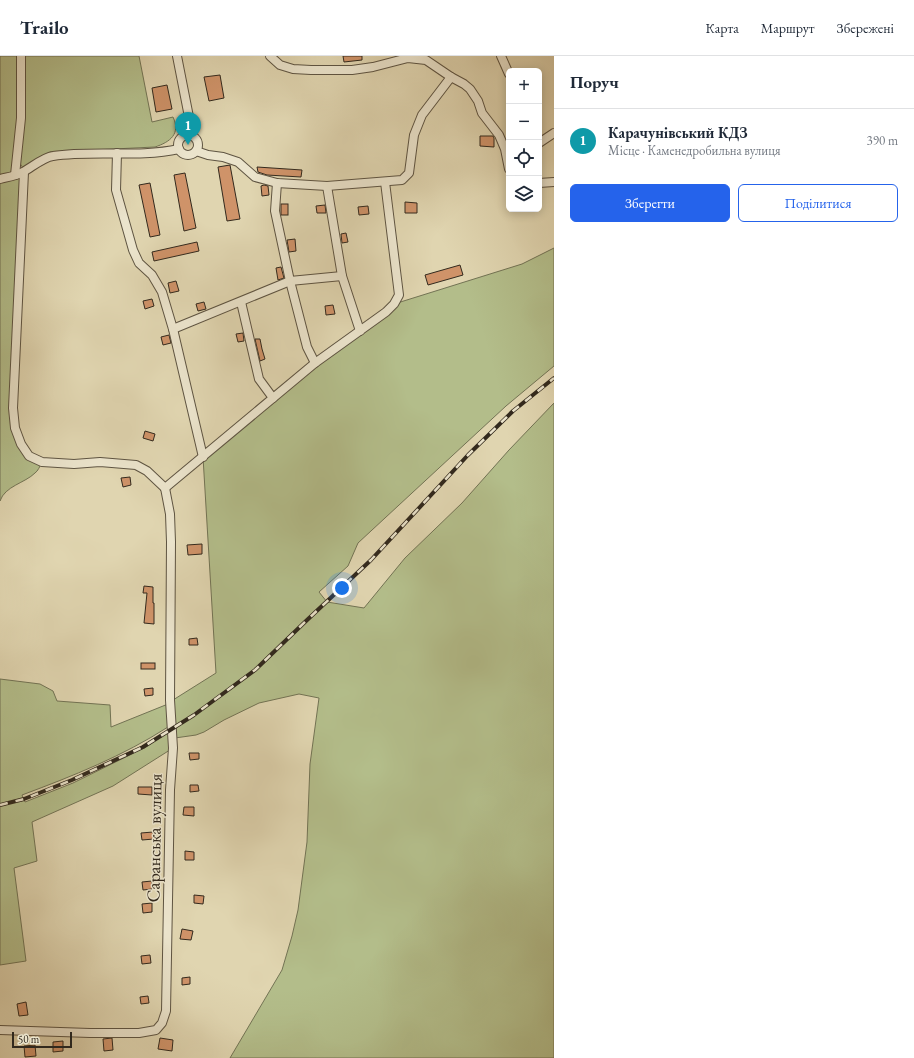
<!DOCTYPE html>
<html lang="uk">
<meta charset="utf-8">
<style>
:root{--surface:#fff;--page:#f2f2f3;--text:#1f2937;--muted:#747a83;--line:#e0e1e3;--accent:#2563eb}
body{margin:0;font-family:"EB Garamond",serif;background:var(--page);color:var(--text)}
.controls{position:absolute;right:12px;top:12px;display:grid;overflow:hidden;border-radius:6px;box-shadow:0 2px 10px #0003}
.controls button{width:36px;height:36px;display:grid;place-items:center;padding:0;border:0;border-bottom:1px solid var(--line);background:var(--surface);color:var(--text);font:20px sans-serif}
.scale{position:absolute;left:12px;bottom:10px;width:60px;box-sizing:border-box;padding-left:4px;border:2px solid #32291d;border-top:0;font-size:11px;line-height:14px;white-space:nowrap;color:#32291d;-webkit-text-stroke:3px #ebe4cc;paint-order:stroke}
.you{position:absolute;left:342px;top:532px;width:14px;height:14px;margin:-10px;border:3px solid #fff;border-radius:50%;background:#1a73e8;box-shadow:0 0 0 6px #1a73e833}
.badge{display:grid;place-items:center;width:26px;height:26px;border-radius:50%;background:var(--accent);color:#fff;font-size:13px;font-weight:700}
.pin{position:absolute;translate:-50% -33px;filter:drop-shadow(0 1px 2px #0008)}
.pin::after{content:'';position:absolute;top:21px;width:14px;height:12px;background:inherit;clip-path:polygon(0 0,100% 0,50% 100%)}
.list{margin:0;padding:0;list-style:none}
h2{display:flex;justify-content:space-between;align-items:center;height:52px;margin:0;padding:0 16px;font-size:17px}
h2 small{font-size:13px;font-weight:400;color:var(--muted)}
.list li{display:grid;grid-template-columns:26px 1fr auto;gap:12px;align-items:center;box-sizing:border-box;height:64px;padding:0 16px;border-top:1px solid var(--line)}
.list b{display:block;font-size:15px;white-space:nowrap}
.list p{margin:0;font-size:13px;white-space:nowrap;color:var(--muted)}
.list em{font-size:13px;font-style:normal;color:var(--muted)}
.actions{display:flex;gap:8px;padding:12px 16px}
.actions a{flex:1;padding:9px 0;border:1px solid var(--accent);border-radius:6px;text-align:center;font-size:14px;color:var(--accent)}
.actions .main{background:var(--accent);color:#fff}
.icon{flex:none;width:22px;height:22px;fill:none;stroke:currentColor;stroke-width:2;stroke-linecap:round;stroke-linejoin:round}
.map{position:relative;flex:none;width:554px;height:1002px;overflow:hidden}
header{display:flex;align-items:center;gap:24px;box-sizing:border-box;height:56px;padding:0 20px;background:var(--surface);border-bottom:1px solid var(--line)}
header strong{font-size:19px}
nav{display:flex;gap:22px;margin-inline-start:auto;font-size:14px}
main{display:flex}
aside{flex:1;background:var(--surface)}
.map>svg:first-child{display:block}
.green{fill:#b3bd8a;stroke:#727354}
.building{fill:#cf9369;stroke:#32291d}
.lines{fill:none;stroke-linecap:round;stroke-linejoin:round}
.street-casing{stroke:#5e5442;stroke-width:10}
.street{stroke:#ebe4cc;stroke-width:8}
.rail-casing{stroke:#32291d;stroke-width:4}
.rail{stroke:#ebe4cc;stroke-width:2.5;stroke-dasharray:8;stroke-linecap:butt}
.labels{text-anchor:middle;dominant-baseline:central;stroke-width:3;stroke-linejoin:round;paint-order:stroke}
.street-label{font-size:18px;fill:#32291d;stroke:#ebe4cc}
</style>
<header>
<strong>Trailo</strong>
<nav><a>Карта</a><a>Маршрут</a><a>Збережені</a></nav>
</header>
<main>
<div class="map">
<svg width="554" height="1002" viewBox="0 0 554 1002">
<rect width="100%" height="100%" fill="#e0d5b0"/>
<filter id="stains"><feTurbulence type="fractalNoise" baseFrequency=".005" numOctaves="4"/><feColorMatrix values="0 0 0 0 .2 0 0 0 0 .09 0 0 0 0 .02 0 0 0 .5 -.17"/></filter>
<radialGradient id="worn" r=".72"><stop offset=".6" stop-color="#630" stop-opacity="0"/><stop offset="1" stop-color="#630" stop-opacity=".3"/></radialGradient>
<g class="green">
<path d="M0 0H21L15 119 24 116 13 352 21 388 42 406C40 410 38 415 35 417 25 427 5 430 0 445Z"/>
<path d="M24 0H139L152 66 173 61C181 78 170 86 155 91L50 96 23 112 19 106Z"/>
<polygon points="554,192 554,310 506,350 358,487 348,510 319,536 327,546 364,552 405,502 462,447 509,394 554,347 554,1002 230,1002 282,914 292,880 298,854 307,786 310,708 319,642 299,638 259,647 224,664 204,676 196,679 175,682 173,644 216,617 203,401 394,248 522,208"/>
<path d="M0 623 40 628 53 635 57 645 110 649 111 671 168 648V671C123 700 73 720 22 739L25 746 73 727 144 692 172 674 173 692 113 730 32 766 37 805 14 812 26 905 0 909Z"/>
</g>
<g class="building">
<polygon points="343,0 362,0 362,4 344,6"/>
<polygon points="220,19 224,42 209,45 204,21"/>
<polygon points="167,29 172,53 156,56 152,32"/>
<polygon points="480,80 493,80 494,82 494,91 480,90"/>
<polygon points="230,109 240,163 227,165 218,111"/>
<polygon points="257,111 302,114 301,121 267,119 258,116"/>
<polygon points="185,117 196,172 184,175 174,119"/>
<polygon points="150,127 160,179 150,181 139,129"/>
<polygon points="264,129 268,130 269,139 262,140 261,130"/>
<polygon points="405,146 417,147 417,157 405,157"/>
<rect x="281" y="148" width="7" height="11"/>
<polygon points="325,149 326,157 317,157 316,150"/>
<polygon points="368,150 369,158 359,159 358,151"/>
<polygon points="346,177 348,186 342,187 341,178"/>
<polygon points="295,183 296,195 289,196 287,184"/>
<polygon points="197,186 199,195 154,205 152,196"/>
<polygon points="460,209 463,219 428,229 425,219"/>
<polygon points="281,211 284,222 278,224 276,212"/>
<polygon points="176,225 179,235 170,237 168,227"/>
<polygon points="152,243 154,250 145,253 143,245"/>
<polygon points="204,246 206,253 198,255 196,248"/>
<polygon points="333,249 335,258 326,259 325,250"/>
<polygon points="243,277 244,285 238,286 236,278"/>
<polygon points="169,279 171,287 163,289 161,281"/>
<polygon points="255,283 260,283 262,293 265,303 260,305"/>
<polygon points="145,375 155,378 153,385 143,382"/>
<polygon points="130,421 131,429 123,431 121,422"/>
<polygon points="202,488 202,498 188,499 187,489"/>
<polygon points="144,530 153,531 153,547 154,547 154,568 144,567 147,537 143,537"/>
<polygon points="197,582 198,589 189,589 189,583"/>
<rect x="141" y="607" width="14" height="6"/>
<polygon points="153,632 153,639 145,640 144,633"/>
<polygon points="189,697 199,697 199,703 190,704"/>
<polygon points="190,729 198,729 199,735 190,736"/>
<polygon points="138,731 152,731 152,739 138,738"/>
<polygon points="184,751 194,751 194,760 183,759"/>
<polygon points="153,776 154,783 142,784 141,777"/>
<polygon points="185,795 194,796 194,804 185,804"/>
<polygon points="152,825 152,833 143,834 142,826"/>
<polygon points="194,839 204,840 203,848 194,847"/>
<polygon points="152,847 152,856 143,857 142,848"/>
<polygon points="182,873 193,875 191,884 180,883"/>
<polygon points="150,899 151,907 142,908 141,900"/>
<polygon points="190,921 190,928 182,929 182,922"/>
<polygon points="148,940 149,947 141,948 140,941"/>
<polygon points="26,946 28,959 19,960 17,948"/>
<polygon points="112,982 113,994 104,995 103,983"/>
<polygon points="160,982 173,984 172,995 158,993"/>
<polygon points="63,985 63,995 53,996 53,986"/>
<polygon points="35,989 36,1000 25,1001 24,990"/>
</g>
<g class="lines">
<g class="street-casing">
<g id="street">
<polyline points="177,0 190,66 189,79"/>
<polyline points="270,0 280,9 293,13 311,14 352,14 373,11 408,2 426,4 451,21 464,28 470,33 478,45 482,57 499,79 505,93 509,113"/>
<polyline points="501,0 509,18"/>
<circle cx="188" cy="89" r="10"/>
<polyline points="539,87 554,77"/>
<polyline points="196,95 208,99 223,101 238,106 255,121 277,127 327,130 402,124 409,117 414,79 422,59 451,21"/>
<polyline points="117,97 116,134 133,194 139,207 152,219 162,236 173,273 203,401"/>
<polyline points="24,116 13,352 15,372 21,388 29,400 42,406 74,408 100,406 136,409 147,415 165,432"/>
<polyline points="15,119 21,62 21,0"/>
<path d="M0 123C8 121 16 120 23 116 32 111 44 101 53 100 95 94 138 102 179 93"/>
<polyline points="277,127 275,155 290,225 307,291 315,307"/>
<polyline points="539,127 554,126"/>
<polyline points="327,130 342,220 360,275"/>
<polyline points="241,246 259,323 273,342"/>
<polyline points="173,273 290,225 342,220"/>
<polyline points="165,432 315,307 386,256 394,248 399,239 385,126"/>
<polyline points="0,974 90,977 139,977 156,974 162,967 166,955 170,734 173,692 170,644 171,486 170,458 165,432"/>
</g>
</g>
<use href="#street" class="street"/>
<g class="rail-casing">
<polyline id="rail" points="0,749 24,743 72,724 143,691 194,659 255,614 306,565 371,504 468,399 513,355 554,322"/>
</g>
<use href="#rail" class="rail"/>
</g>
<g class="labels">
<g class="street-label">
<text transform="translate(154 782) rotate(-89)">Саранська вулиця</text>
</g>
</g>
<rect width="100%" height="100%" filter="url(#stains)"/>
<rect width="100%" height="100%" fill="url(#worn)"/>
</svg>
<div class="controls">
<button>+</button>
<button>−</button>
<button><svg class="icon" aria-label="locate" viewBox="0 0 24 24"><circle cx="12" cy="12" r="6"/><path d="M12 2v4M12 18v4M2 12h4M18 12h4"/></svg></button>
<button><svg class="icon" aria-label="layers" viewBox="0 0 24 24"><path d="M12 4l9 5-9 5-9-5zM3 14l9 5 9-5"/></svg></button>
</div>
<div class="scale">50 m</div>
<div class="you"></div>
<div class="pin badge" style="left:188px;top:89px;background:#0f9aa8">1</div>
</div>
<aside>
<h2>Поруч<small></small></h2>
<ul class="list">
<li><span class="badge" style="background:#0f9aa8">1</span><div><b>Карачунівський КДЗ</b><p>Місце · Каменедробильна вулиця</p></div><em>390 m</em></li>
</ul>
<div class="actions"><a class="main">Зберегти</a><a>Поділитися</a></div>
</aside>
</main>
